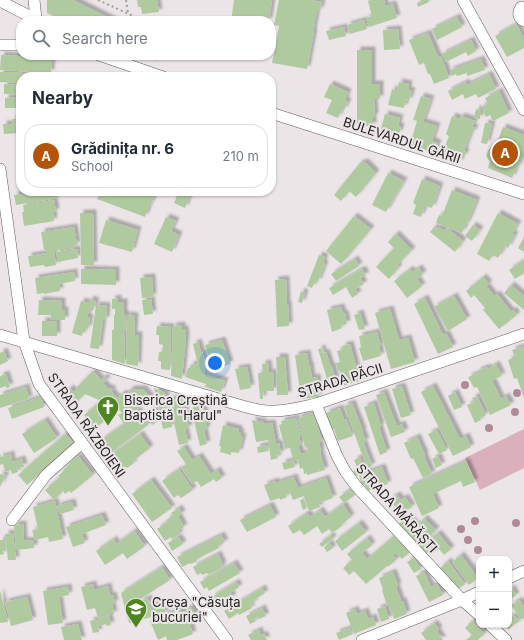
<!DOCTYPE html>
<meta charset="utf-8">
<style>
:root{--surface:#fff;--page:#f2f2f3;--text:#1f2937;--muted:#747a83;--line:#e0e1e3;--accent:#b45309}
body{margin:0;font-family:Inter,sans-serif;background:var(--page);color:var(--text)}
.controls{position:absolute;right:12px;bottom:12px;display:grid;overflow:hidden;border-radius:8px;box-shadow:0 1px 3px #0004}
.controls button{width:36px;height:36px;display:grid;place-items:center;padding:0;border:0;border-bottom:1px solid var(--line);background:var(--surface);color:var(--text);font:20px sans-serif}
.you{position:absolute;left:215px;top:363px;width:14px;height:14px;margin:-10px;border:3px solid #fff;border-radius:50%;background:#1a73e8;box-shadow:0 0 0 6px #1a73e833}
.badge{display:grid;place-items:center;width:26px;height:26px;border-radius:50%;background:var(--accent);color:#fff;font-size:13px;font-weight:700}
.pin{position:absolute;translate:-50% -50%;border:2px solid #fff;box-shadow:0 1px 4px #0006}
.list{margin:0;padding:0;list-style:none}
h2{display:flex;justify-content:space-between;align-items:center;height:52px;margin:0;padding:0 16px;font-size:17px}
h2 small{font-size:13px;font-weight:400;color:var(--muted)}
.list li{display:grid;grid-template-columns:26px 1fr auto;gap:12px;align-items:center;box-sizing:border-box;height:64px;margin:0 8px 8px;padding:0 8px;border:1px solid var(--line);border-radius:16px}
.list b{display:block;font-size:15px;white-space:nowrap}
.list p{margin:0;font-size:13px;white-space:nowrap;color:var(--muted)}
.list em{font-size:13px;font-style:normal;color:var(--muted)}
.icon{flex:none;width:22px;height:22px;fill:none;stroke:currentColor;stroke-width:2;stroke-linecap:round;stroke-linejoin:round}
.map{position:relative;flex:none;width:524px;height:640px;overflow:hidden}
.search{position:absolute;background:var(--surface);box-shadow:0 1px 3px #0004;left:16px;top:16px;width:260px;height:44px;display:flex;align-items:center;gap:10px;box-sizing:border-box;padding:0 14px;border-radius:16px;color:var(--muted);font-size:15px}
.panel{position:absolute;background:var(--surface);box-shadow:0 1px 3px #0004;left:16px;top:72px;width:260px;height:124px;border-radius:16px}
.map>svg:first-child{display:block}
.green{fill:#d9b0bc}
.building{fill:#b0caa0;filter:url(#shadow)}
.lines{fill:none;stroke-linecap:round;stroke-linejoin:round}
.minor-casing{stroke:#625d5f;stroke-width:12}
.path{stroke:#a29d9f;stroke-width:2;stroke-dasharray:2 3;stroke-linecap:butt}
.minor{stroke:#fff;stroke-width:11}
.tree{fill:#b08997}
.labels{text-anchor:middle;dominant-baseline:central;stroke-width:4;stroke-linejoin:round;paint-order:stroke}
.street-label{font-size:13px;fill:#201e1e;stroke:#ebe5e7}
.poi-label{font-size:13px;fill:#201e1e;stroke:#ebe5e7;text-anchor:start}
</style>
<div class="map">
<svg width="524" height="640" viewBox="0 0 524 640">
<defs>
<filter id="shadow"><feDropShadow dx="3.5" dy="-3.5" stdDeviation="1" flood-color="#0004"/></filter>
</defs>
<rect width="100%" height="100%" fill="#ebe5e7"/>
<polygon class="green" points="524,429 524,468 480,490 465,458"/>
<g class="building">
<polygon points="47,0 73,0 115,21 64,21 47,13"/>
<polygon points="137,0 157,0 159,12 142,14 141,7 138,7"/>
<polygon points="234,0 272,0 269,21 231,21"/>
<polygon points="279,0 310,0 322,2 320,11 317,10 313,32 314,32 307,69 272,63 279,26 274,25"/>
<polygon points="370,0 384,0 385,6 393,4 397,18 369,27 366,18 372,16 368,1"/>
<polygon points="423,0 428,0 429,2 418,7 417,3"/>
<polygon points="457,17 462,27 437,40 432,29"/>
<polygon points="364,20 367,29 350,34 347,25"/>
<polygon points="516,24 524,39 524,48 507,57 495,36"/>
<polygon points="344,27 346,36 329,40 326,31"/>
<polygon points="398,29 400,49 384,50 383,30"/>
<polygon points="428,33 438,57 441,56 449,78 434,84 430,74 428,74 424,63 419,65 409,40"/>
<polygon points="471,40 476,51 468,56 466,52 446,62 442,54"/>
<polygon points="357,50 372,50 372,84 380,84 380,99 374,99 375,117 373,116 373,126 361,126 362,124 357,124"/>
<polygon points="1,55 52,58 51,73 0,70"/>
<polygon points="140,55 157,55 156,61"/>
<polygon points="481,59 485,70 467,76 467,73 457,76 456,74 452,76 450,70"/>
<polygon points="0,72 43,74 43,77 21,77 21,86 18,85 18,83 0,82"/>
<polygon points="489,74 496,89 478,98 476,94 465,99 463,94 452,100 448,91 466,82 467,85"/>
<polygon points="399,82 409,84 408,90 412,91 409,101 406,100 404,108 388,105 392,89 397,91"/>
<polygon points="4,84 17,85 17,87 21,87 21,94 4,94"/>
<polygon points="330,84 348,92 345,100 348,102 344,110 342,109 338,118 326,113 332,100 324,97"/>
<polygon points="499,91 509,113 493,121 490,115 486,117 481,107 488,104 485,98"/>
<polygon points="421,96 431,99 423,122 437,126 432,141 438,143 435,153 410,145 417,121 413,120"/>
<polygon points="21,97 20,108 5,108 5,98"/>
<polygon points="476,109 481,110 480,119 474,118"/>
<polygon points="385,114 400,118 398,126 401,127 399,134 395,133 393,140 379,136"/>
<polygon points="452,116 460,119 461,116 475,121 472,127 475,128 473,133 471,132 464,151 466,152 464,157 462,156 460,163 441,156 449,136 446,134"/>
<polygon points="20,118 21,133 4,134 3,124 13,124 12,119"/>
<polygon points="485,123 492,124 487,144 481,143"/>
<polygon points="503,127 524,135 524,148 521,156 522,157 518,167 517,166 512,178 488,168 490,161 488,159 486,156 488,150 491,148 495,148"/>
<polygon points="365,162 376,173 356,197 349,191 341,201 334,195 360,163"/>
<polygon points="388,173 404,181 386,212 372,205"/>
<polygon points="422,179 440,186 432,208 425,206 421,217 413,214 416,205 413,203"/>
<polygon points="452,190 477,200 467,224 466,224 462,233 436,223 439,215 442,216"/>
<polygon points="43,191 57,191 58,198 16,205 14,195"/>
<polygon points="100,191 156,191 151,204 150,204 145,217 97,199"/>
<polygon points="179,191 192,191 185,208 174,203"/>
<polygon points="54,200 56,212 53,212 54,221 24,226 22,212 24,212 23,205"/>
<polygon points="80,213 93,213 94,265 81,265"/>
<polygon points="498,213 518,224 512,234 515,235 508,248 505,246 498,258 493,255 489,261 477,254"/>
<polygon points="354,216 371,229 341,264 326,251"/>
<polygon points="166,217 176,221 171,231 179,235 172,252 154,244"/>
<polygon points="106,220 138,230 132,252 99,243"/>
<polygon points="473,225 480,230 472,241 465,236"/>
<polygon points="74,227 77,245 73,246 74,248 54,251 56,265 45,267 44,265 30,267 28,256 49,253 44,250 41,232"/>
<polygon points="434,227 437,229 439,227 445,231 447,228 463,241 455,252 430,232"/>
<polygon points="396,234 412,250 397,265 399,267 389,279 376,267 394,248 388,242"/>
<polygon points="524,237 524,252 518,248"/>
<polygon points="77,249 78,258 58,262 56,252"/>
<polygon points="319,255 325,257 323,263 325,264 318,282 315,281 312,288 307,286"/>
<polygon points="355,259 359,266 336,281 331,274"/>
<polygon points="524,260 524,273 515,279 509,270"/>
<polygon points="419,268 423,274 417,279 422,286 407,298 394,281 410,269 412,272"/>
<polygon points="81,269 116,270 116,285 81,284"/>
<polygon points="362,269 366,275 360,278 364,284 355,289 358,294 352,298 346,287 333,295 329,288"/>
<polygon points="74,272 75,281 59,284 60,291 44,294 44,293 37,294 35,278"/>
<polygon points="152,277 153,297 142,298 140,278"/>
<polygon points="483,277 489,284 486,286 494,296 497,294 511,312 513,310 517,315 499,329 483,310 485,308 474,295 471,298 466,291"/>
<polygon points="286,279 287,305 288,304 289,326 277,327 275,280"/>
<polygon points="511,285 524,296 524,310 504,293"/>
<polygon points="301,291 305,293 302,303 298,302"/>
<polygon points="454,296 467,319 448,331 434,307"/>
<polygon points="118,298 118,302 124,302 124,314 126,314 126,331 124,331 125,364 112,360 112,330 114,330 114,315 115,315 115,309 112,309 112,299"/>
<polygon points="425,298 443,335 446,333 453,347 438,354 414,304"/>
<polygon points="90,299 96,301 93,311 89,310 87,317 90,318 88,329 86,328 85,332 83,332 82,336 72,333 81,301 89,303"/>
<polygon points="151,299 153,314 144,315 142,300"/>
<polygon points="39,300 62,301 62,310 65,310 65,320 50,320 51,315 38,315"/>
<polygon points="96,305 107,306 106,320 103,320 99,349 90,348"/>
<polygon points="341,307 343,314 345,313 347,324 341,325 342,328 332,332 327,310"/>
<polygon points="390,309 399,340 408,338 415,362 391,369 375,313"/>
<polygon points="360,313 365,329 359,330 354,315"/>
<polygon points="127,315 135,316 134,335 139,335 138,366 126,364"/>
<rect x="42" y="321" width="15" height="15"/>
<polygon points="182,325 182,329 185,329 186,337 182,379 171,376 173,326"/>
<polygon points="157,326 171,327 170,356 171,356 170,370 161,369 161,361 158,361 159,352 162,352 163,345 159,344 159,335 156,335"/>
<polygon points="377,332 381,346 379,346 381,356 363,361 359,348 361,347 359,336"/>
<polygon points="222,340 230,364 213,370 205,345"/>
<polygon points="198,342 201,352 202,352 206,363 206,366 204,374 225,381 221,392 205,387 206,384 185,377 188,368 190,368 191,364 198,365 193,344"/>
<polygon points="350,344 360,381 342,386 340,378 342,378 340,371 338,372 336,363 340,362 337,351 343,349 342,346"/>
<polygon points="524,346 524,398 517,378 514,379 508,360 515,357 512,350"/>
<polygon points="322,348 323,353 326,352 331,367 332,366 338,387 330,389 318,349"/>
<polygon points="4,351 8,361 0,365 0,353"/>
<polygon points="307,353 309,365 310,365 312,378 317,377 319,397 301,399 295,355"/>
<polygon points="276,357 285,357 288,395 277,395 276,373 277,372"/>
<polygon points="268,363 269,373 273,372 274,391 263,391 263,399 260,399 258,373 263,373 262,364"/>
<polygon points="496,364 502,376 492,380 501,399 506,396 511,405 490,415 477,387 474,388 468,377 478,373 477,371 487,367 488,369"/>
<polygon points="247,367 251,388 240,390 235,369"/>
<polygon points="93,371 101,380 105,377 107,380 103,383 109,389 111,388 113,390 111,391 117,398 123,393 125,395 131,389 143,389 151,398 137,410 148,425 108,455 99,443 104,438 124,424 118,415 122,413 119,409 113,414 111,411 108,414 110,416 93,430 85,421 87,419 84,415 101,401 85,394 71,407 64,400 66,397 64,394 70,388 74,392 77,389 76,388"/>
<polygon points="6,374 10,387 6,388 6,386 0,388 0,376"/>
<polygon points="402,386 411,415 401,418 392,389"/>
<polygon points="433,386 460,439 466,436 471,447 453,456 421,392"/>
<polygon points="26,387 29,399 0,408 0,395"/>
<polygon points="154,388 165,393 172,427 163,429"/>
<polygon points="384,392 397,426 402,424 405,432 391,437 376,395"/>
<polygon points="455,392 462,407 454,410 448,396"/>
<polygon points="477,396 486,415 480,418 481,420 475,423 467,405 474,402 472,398"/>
<polygon points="41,397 44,407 12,419 8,408"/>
<polygon points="182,397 189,428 185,429 188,443 179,445 169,400"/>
<polygon points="352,403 363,431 362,432 366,441 363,442 372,466 367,468 344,406"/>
<polygon points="374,403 381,426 379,427 387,452 380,455 364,407"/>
<polygon points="199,406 199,408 203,407 207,425 206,425 207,429 204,430 207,444 200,446 191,408"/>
<polygon points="340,408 344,420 346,419 353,436 338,441 334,429 332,429 326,413"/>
<polygon points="154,410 160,420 152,425 146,415"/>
<polygon points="314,413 322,441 319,442 321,451 320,452 325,470 307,475 307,473 304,474 303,468 300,469 298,460 294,461 295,467 284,470 282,463 293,460 290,448 285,449 279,425 282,424 281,421 296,418 301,435 299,436 301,444 298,446 301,454 308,452 307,447 305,448 298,418"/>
<polygon points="45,420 57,438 34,453 22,434"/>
<polygon points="252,420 263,422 264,424 272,423 276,444 279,443 281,454 277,454 278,458 271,460 268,440 256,442"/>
<polygon points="223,425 239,429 239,432 241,432 240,436 243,437 239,453 231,452 231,455 220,452 221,446 219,446"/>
<polygon points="437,430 447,450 439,454 428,434"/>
<polygon points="65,434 74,444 27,485 18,475"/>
<polygon points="140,434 150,448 133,461 134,463 127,468 126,467 120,471 109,456"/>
<polygon points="417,437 425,455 424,456 432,474 423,478 413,458 411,459 404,443"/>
<polygon points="267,445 269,451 258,453 257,447"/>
<polygon points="184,447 192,460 199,456 211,474 217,470 222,478 216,482 214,479 201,487 197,481 192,484 181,468 186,464 177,451"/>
<polygon points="0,453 1,457 11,454 12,462 22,459 24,467 17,468 18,472 12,474 11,470 5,472 3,464 0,465"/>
<polygon points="78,456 93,475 71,493 69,491 65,494 63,491 54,500 45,490 60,477 58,476 64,471 63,470 70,464 69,463"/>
<polygon points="438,456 442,465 436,468 432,459"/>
<polygon points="360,457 367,471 356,476 353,471 358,469 354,460"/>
<polygon points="466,461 475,482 463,487 461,481 433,494 439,508 422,516 409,487"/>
<polygon points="382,467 388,484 367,491 365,485 362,486 359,475"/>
<polygon points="179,469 193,490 181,498 178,495 174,498 162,481"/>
<polygon points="0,474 6,475 0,487"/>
<polygon points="294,477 298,488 326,478 333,498 319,503 320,507 309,511 304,496 293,500 290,493 286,494 287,497 280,500 280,498 270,501 264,485 275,481 276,483"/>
<polygon points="151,480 172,508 152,522 132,494"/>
<polygon points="351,489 355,495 344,503 339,497"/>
<polygon points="397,495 401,500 405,497 412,507 404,512 401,507 397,510 390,499"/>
<polygon points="304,499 307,508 303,510 300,500"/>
<polygon points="55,501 63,539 49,542 48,537 35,540 32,530 38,529 33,507"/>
<polygon points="72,502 74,510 60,514 57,506"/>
<polygon points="343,504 351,517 341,525 342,526 332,533 329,529 322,534 317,526 304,535 300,530 293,534 288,526 307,513 310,517 320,510 325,517"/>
<polygon points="270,505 276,517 247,532 240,520"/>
<polygon points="179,508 182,514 178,516 184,527 178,531 180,534 172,539 171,537 165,541 157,529 167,522 166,520 173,516 171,513"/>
<polygon points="102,515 106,525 82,534 85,543 73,547 66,527"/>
<polygon points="407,516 417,526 424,518 436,530 419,547 398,525"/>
<polygon points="359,523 366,532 342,551 335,541"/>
<polygon points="23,524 24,541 34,540 34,548 16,550 14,525"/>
<polygon points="134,531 145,546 127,559 123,553 105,565 96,551 114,539 116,544"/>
<polygon points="13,533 16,560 8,560 5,534"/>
<polygon points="438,533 451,549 444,555 439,549 435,552 433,548 426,554 420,547"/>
<polygon points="221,535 225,542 218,546 219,548 197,559 197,561 191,564 190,563 182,567 177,557"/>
<polygon points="331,535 333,539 322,547 319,544"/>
<polygon points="395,535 410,552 402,559 396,553 393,556 397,559 389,566 387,566 366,584 354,571 349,575 343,568 352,560 347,554 367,538 372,545 362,553 367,559"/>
<polygon points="178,537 183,544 172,551 168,543"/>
<polygon points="0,540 5,540 6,551 3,551 4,554 0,555"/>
<polygon points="329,543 333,548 327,552 324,547"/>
<polygon points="218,554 223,565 221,566 222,568 208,575 207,573 202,575 201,573 197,575 193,567"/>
<polygon points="461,555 478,578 469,585 452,562"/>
<polygon points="414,558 421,569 414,573 407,562"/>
<polygon points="448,561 465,584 457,590 440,568"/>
<polygon points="234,563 240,573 209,591 207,587 204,589 200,582"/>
<polygon points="162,567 170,580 137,601 139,609 163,603 166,613 129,623 121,593"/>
<polygon points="393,572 398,586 396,587 401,601 403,601 407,614 394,619 389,606 387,606 382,590 383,590 379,578"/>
<polygon points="424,572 431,587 437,584 443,595 429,602 416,576"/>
<polygon points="236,582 239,587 230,593 233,597 218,606 212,597"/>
<polygon points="93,584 94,590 108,586 110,596 113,595 115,603 112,604 114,614 98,618 95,608 87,610 81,587"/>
<polygon points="68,587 69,595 59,597 63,623 48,625 43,591"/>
<polygon points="262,588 265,593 254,600 255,602 250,605 252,608 239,615 238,613 229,619 224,611"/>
<polygon points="512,588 516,596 510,599 509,597 509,590"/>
<polygon points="0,590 8,622 0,623"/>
<polygon points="27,597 33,620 11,626 5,602"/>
<polygon points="148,598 150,604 142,607 140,601"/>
<polygon points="519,600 524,607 524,618 521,620 511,605"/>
<polygon points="385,606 389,619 381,622 377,609"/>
<polygon points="191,607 199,620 190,625 193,634 177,640 167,640 166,636 158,640 150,621 181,609 182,612"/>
<polygon points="262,608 266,616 259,619 258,617 254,619 256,621 250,624 246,616"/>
<polygon points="355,609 357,614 365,611 368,619 373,617 376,625 354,634 346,613"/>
<polygon points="513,615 520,621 516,624 515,623 509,630 503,625 509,625 509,617 510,618"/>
<polygon points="109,616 111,625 106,626 106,624 98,626 99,632 93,633 90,621"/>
<polygon points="472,621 484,634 478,640 466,640 472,635 465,628"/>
<polygon points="434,623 439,629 437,631 443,640 426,640 421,633"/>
<polygon points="78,624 82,640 64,640 61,627"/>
<polygon points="350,628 353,634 339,640 336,633"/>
<polygon points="259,630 261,636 264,634 267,640 251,640 248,635"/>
</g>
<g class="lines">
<g class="minor-casing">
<g id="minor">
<polyline points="34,0 36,19"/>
<polyline points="463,0 524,110"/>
<polyline points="0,1 39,21"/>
<path d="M521 7C518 12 517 17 524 21"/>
<polyline points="0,45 21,45"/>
<polyline points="99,55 163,77"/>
<polyline points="271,113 524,194"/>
<polyline points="0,169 24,341 39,384 227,640"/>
<path d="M0 335 239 405C250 408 262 412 273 411 288 411 302 407 316 404L524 334"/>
<polyline points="316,404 337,456 345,471 356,486 462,600 479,615"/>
<polyline points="12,520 46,475 82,443"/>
<polyline points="509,578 524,571"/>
<polyline points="490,625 506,640"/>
<polyline points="362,640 462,600 479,592"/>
</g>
</g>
<g class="path">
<polyline points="98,0 142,20 142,21"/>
<polyline points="126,0 128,13"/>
</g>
<use href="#minor" class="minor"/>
</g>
<g class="tree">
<circle cx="465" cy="385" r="4"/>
<circle cx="517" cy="393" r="4"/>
<circle cx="515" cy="412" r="4"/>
<circle cx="489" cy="428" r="4"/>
<circle cx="475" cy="521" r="4"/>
<circle cx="516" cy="523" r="4"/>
<circle cx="461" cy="529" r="4"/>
<circle cx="468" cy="540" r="4"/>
<circle cx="478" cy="550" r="4"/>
</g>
<defs>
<g id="church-pin" transform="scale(1.15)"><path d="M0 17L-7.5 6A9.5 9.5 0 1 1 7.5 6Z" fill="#50861f" stroke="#ebe5e7"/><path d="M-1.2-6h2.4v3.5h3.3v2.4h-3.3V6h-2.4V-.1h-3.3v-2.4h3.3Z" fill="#fff"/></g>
<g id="school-pin" transform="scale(1.15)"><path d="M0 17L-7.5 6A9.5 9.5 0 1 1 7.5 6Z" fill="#50861f" stroke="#ebe5e7"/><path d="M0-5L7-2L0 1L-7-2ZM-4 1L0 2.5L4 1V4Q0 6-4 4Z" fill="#fff"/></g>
</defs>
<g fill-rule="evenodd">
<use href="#church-pin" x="108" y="407"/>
<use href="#school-pin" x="136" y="609"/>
</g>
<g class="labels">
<g class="street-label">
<text transform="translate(402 140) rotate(18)">BULEVARDUL GĂRII</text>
<text transform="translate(340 380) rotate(-17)">STRADA PĂCII</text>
<text transform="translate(87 425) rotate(55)">STRADA RĂZBOIENI</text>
<text transform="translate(397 508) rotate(48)">STRADA MĂRĂȘTI</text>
</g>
<g class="poi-label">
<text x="124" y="400">Biserica Creștină<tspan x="124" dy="15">Baptistă "Harul"</tspan></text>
<text x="152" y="602">Creșa "Căsuța<tspan x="152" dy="15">bucuriei"</tspan></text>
</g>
</g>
</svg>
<div class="controls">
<button>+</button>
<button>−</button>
</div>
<div class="you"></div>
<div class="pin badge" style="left:505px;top:153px">A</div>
<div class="search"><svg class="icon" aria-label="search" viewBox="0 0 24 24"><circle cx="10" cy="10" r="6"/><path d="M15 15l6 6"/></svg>Search here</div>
<section class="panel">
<h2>Nearby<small></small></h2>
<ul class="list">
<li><span class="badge">A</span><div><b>Grădinița nr. 6</b><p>School</p></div><em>210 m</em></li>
</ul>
</section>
</div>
